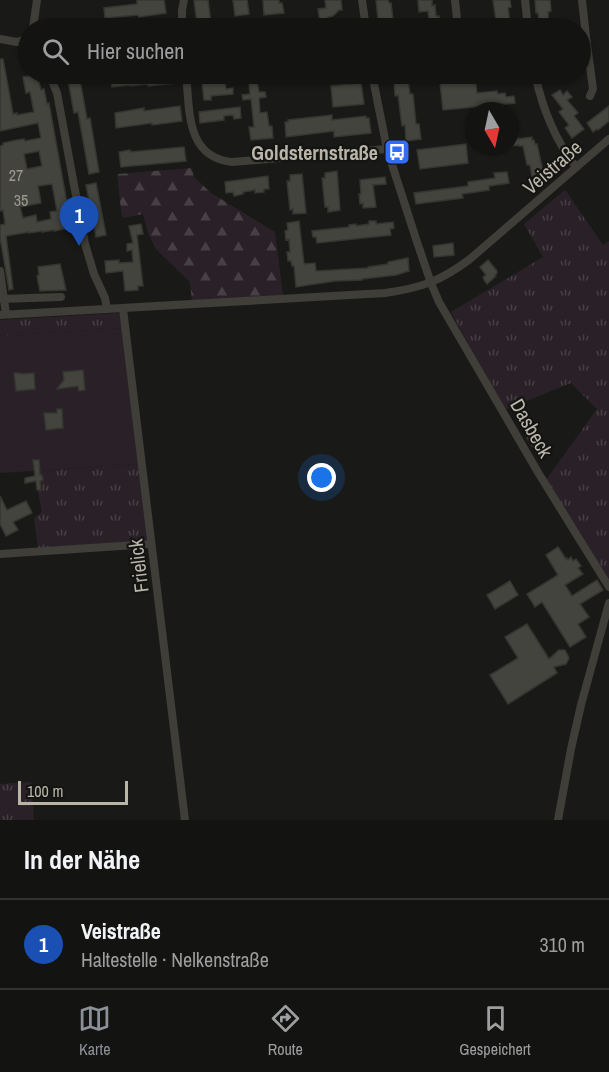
<!DOCTYPE html>
<html lang="de">
<meta charset="utf-8">
<style>
:root{--surface:#131411;--page:#1c1d1a;--text:#f1f3f6;--muted:#9d9e9f;--line:#323331;--accent:#8c9099}
body{margin:0;font-family:"Archivo Narrow",sans-serif;background:var(--page);color:var(--text)}
.compass{position:absolute;left:465px;top:102px;width:54px;height:54px;border-radius:50%;background:var(--surface);box-shadow:0 2px 4px #0004;rotate:171deg}
.scale{position:absolute;left:18px;bottom:15px;width:110px;box-sizing:border-box;padding-left:6px;border:3px solid #bab5a9;border-top:0;font-size:16px;line-height:21px;white-space:nowrap;color:#bab5a9;-webkit-text-stroke:4px #141512;paint-order:stroke}
.you{position:absolute;left:322px;top:478px;width:21px;height:21px;margin:-15px;border:4px solid #fff;border-radius:50%;background:#1a73e8;box-shadow:0 0 0 9px #1a73e833}
.badge{display:grid;place-items:center;width:39px;height:39px;border-radius:50%;background:var(--accent);color:#fff;font-size:20px;font-weight:700}
.pin{position:absolute;translate:-50% -50px;filter:drop-shadow(0 2px 3px #0008)}
.pin::after{content:'';position:absolute;top:32px;width:21px;height:18px;background:inherit;clip-path:polygon(0 0,100% 0,50% 100%)}
.list{margin:0;padding:0;list-style:none}
h2{display:flex;justify-content:space-between;align-items:center;height:78px;margin:0;padding:0 24px;font-size:26px}
h2 small{font-size:20px;font-weight:400;color:var(--muted)}
.list li{display:grid;grid-template-columns:39px 1fr auto;gap:18px;align-items:center;box-sizing:border-box;height:90px;padding:0 24px;border-top:2px solid var(--line)}
.list b{display:block;font-size:22px;white-space:nowrap}
.list p{margin:0;font-size:20px;white-space:nowrap;color:var(--muted)}
.list em{font-size:20px;font-style:normal;color:var(--muted)}
.icon{flex:none;width:33px;height:33px;fill:none;stroke:currentColor;stroke-width:2;stroke-linecap:round;stroke-linejoin:round}
.map{position:relative;flex:none;width:609px;height:820px;overflow:hidden}
.search{position:absolute;background:var(--surface);box-shadow:0 2px 4px #0004;left:18px;right:18px;top:18px;height:66px;display:flex;align-items:center;gap:15px;box-sizing:border-box;padding:0 21px;border-radius:33px;color:var(--muted);font-size:22px}
.sheet{height:168px;background:var(--surface)}
nav{display:flex;justify-content:space-around;align-items:center;box-sizing:border-box;height:84px;border-top:2px solid var(--line);background:var(--surface);font-size:16px;color:var(--muted)}
nav a{display:grid;justify-items:center;gap:3px}
nav .on{color:var(--accent)}
.map>svg:first-child{display:block}
.grass{fill:url(#grass-tufts)}
.forest{fill:url(#forest-firs)}
.garden{fill:#2a2128}
.building{fill:#44443e;stroke:#353631;stroke-width:1.5;fill-rule:evenodd}
.lines{fill:none;stroke-linecap:round;stroke-linejoin:round}
.minor{stroke:#3f3e38;stroke-width:8}
.labels{text-anchor:middle;dominant-baseline:central;stroke-width:4.5;stroke-linejoin:round;paint-order:stroke}
.number-label{font-size:16px;fill:#9c998e}
.poi-label{font-size:20px;font-weight:bold;fill:#bab5a9;stroke:#141512;text-anchor:end}
.street-label{font-size:20px;fill:#bab5a9;stroke:#141512}
</style>
<div class="map">
<svg width="609" height="820" viewBox="0 0 609 820">
<defs>
<pattern id="grass-tufts" width="24" height="20" patternUnits="userSpaceOnUse" patternTransform="scale(1.5)"><rect width="24" height="20" fill="#2a2128"/><path d="M3 7l-1-3M5 7V3M7 7l1-3M15 17l-1-3M17 17v-4M19 17l1-3" fill="none" stroke="#473f44"/></pattern>
<pattern id="forest-firs" width="22" height="20" patternUnits="userSpaceOnUse" patternTransform="scale(1.5)"><rect width="22" height="20" fill="#2a2128"/><path d="M5 1l3.5 6h-7zM16 11l3.5 6h-7z" fill="#473f44"/></pattern>
</defs>
<rect width="100%" height="100%" fill="#191a17"/>
<g class="grass">
<polygon points="565,190 603,245 609,241 609,581 546,480 597,409 571,383 504,410 451,312 543,257 524,224"/>
<polygon points="119,313 122,328 0,336 0,320"/>
<polygon points="139,464 149,542 38,549 34,518 42,512 34,471"/>
<polygon points="31,782 34,820 0,820 0,784"/>
</g>
<polygon class="forest" points="192,168 194,177 211,193 275,232 283,296 192,302 190,282 156,249 148,233 143,214 122,218 117,174"/>
<polygon class="garden" points="122,328 139,464 0,473 0,336"/>
<g class="building">
<polygon points="137,0 164,0 166,13 139,17 138,15 105,18 104,8 137,4"/>
<polygon points="194,0 208,0 211,23 223,22 223,27 196,28 195,24 197,24"/>
<polygon points="233,0 247,0 249,14 235,16"/>
<polygon points="263,0 279,0 279,3 282,3 284,13 264,15"/>
<polygon points="325,0 341,0 342,10 339,10 333,16 328,17 329,28 322,28 321,23 320,23 318,9 326,8"/>
<polygon points="376,0 388,0 389,3 391,3 394,28 379,28"/>
<polygon points="418,0 432,0 432,6 435,5 436,16 439,16 441,28 430,28 428,11 419,12"/>
<polygon points="493,0 510,0 511,7 508,8 510,23 521,23 521,28 497,28"/>
<polygon points="535,0 550,0 551,11 548,12 549,28 540,28 538,13 536,13"/>
<path d="M0 59H3L13 114 17 113V115L34 112 30 92 26 93 23 77 30 76 29 74H37L41 90 44 89 47 104 49 103 70 220H67L69 228 54 231V230L42 232V231L29 233V232L6 236 13 289 9 290 0 237V225L5 224 3 210 0 211V146L3 145V143L17 140 24 139 25 141 41 138 38 123 0 131ZM39 151 42 166 27 169 24 154ZM52 184 57 211 50 212 51 219 37 222 36 215 23 218 20 207 41 203 38 186Z"/>
<polygon points="67,74 84,74 85,79 80,80 87,119 90,118 99,172 89,174 78,112 74,113"/>
<polygon points="110,74 176,74 177,83 148,86 148,84 130,86 130,85 112,87"/>
<polygon points="201,74 224,74 226,89 233,88 233,94 211,96 211,100 204,100"/>
<polygon points="248,74 256,74 259,92 265,92 266,97 259,98 260,113 267,112 269,126 272,126 273,138 251,140 249,127 254,127 251,99 243,100 242,95 250,94"/>
<polygon points="439,74 449,74 450,83 462,81 462,74 470,74 470,76 475,76 477,93 497,91 498,94 505,93 506,97 514,96 515,103 443,110"/>
<polygon points="408,79 410,94 413,94 416,124 419,124 421,139 406,141 405,125 402,126 398,95 395,96 394,81"/>
<polygon points="361,83 364,104 333,107 331,86"/>
<polygon points="560,90 563,95 567,91 572,97 567,100 578,113 574,116 584,129 572,138 565,128 569,125 559,112 563,109 552,95"/>
<polygon points="180,106 182,121 152,125 152,123 116,128 115,113 144,108 144,111"/>
<polygon points="609,106 609,121 598,130 597,129 593,132 587,123"/>
<polygon points="240,107 241,118 234,119 233,115 224,116 224,120 200,123 199,112"/>
<polygon points="332,115 332,120 366,116 366,118 369,118 371,133 334,137 334,131 286,137 285,122 288,122 288,120"/>
<polygon points="517,131 518,139 532,137 532,140 534,140 535,144 537,144 544,176 532,177 530,165 527,165 523,146 519,146 519,145 510,146 510,132"/>
<polygon points="466,144 468,163 420,169 417,150"/>
<polygon points="184,147 186,161 121,167 119,152 130,150 130,152"/>
<polygon points="337,171 340,210 328,212 328,207 325,207 322,178 325,178 325,173"/>
<polygon points="507,172 509,183 489,186 489,190 462,194 463,198 416,204 414,193 468,186 468,182 495,178 494,173"/>
<polygon points="302,174 306,213 293,214 293,209 290,210 287,181 290,181 290,175"/>
<polygon points="268,176 269,189 264,189 264,192 255,193 255,190 243,192 243,194 234,196 233,192 226,193 225,182"/>
<polygon points="385,177 386,184 373,185 376,207 363,208 363,203 360,204 359,194 361,194 360,180"/>
<polygon points="96,183 106,235 96,237 86,185"/>
<polygon points="299,221 304,264 315,263 316,271 368,268 368,267 388,264 388,262 408,258 409,271 396,275 362,279 362,280 335,281 296,287 294,266 292,266 291,261 288,261 287,252 290,252 289,239 286,240 285,231 288,230 287,223"/>
<polygon points="369,221 376,221 376,224 393,222 394,228 390,229 391,235 317,243 316,237 313,237 312,231 349,227 349,225 356,224 356,226 369,224"/>
<polygon points="141,224 143,234 137,235 143,286 138,286 138,290 125,291 123,271 106,273 105,261 119,260 119,263 133,262 132,250 127,251 127,244 133,243 129,226"/>
<polygon points="453,243 454,255 434,257 433,246"/>
<polygon points="488,260 497,271 497,273 495,275 496,276 487,284 484,280 483,277 486,275 480,267"/>
<polygon points="60,264 66,290 40,291 37,276 39,275 38,267"/>
<polygon points="83,370 85,390 79,391 78,386 57,389 64,380 63,372"/>
<polygon points="14,373 20,373 20,374 34,373 35,389 16,391"/>
<polygon points="57,409 62,409 63,428 46,430 44,413 57,413"/>
<polygon points="525,413 528,418 529,417 537,430 533,432 540,443 542,442 548,451 539,457 527,438 529,437 520,423 522,422 518,417"/>
<polygon points="33,460 39,460 40,475 42,475 43,480 40,481 41,490 37,490 36,481 25,483 25,478 35,476"/>
<polygon points="0,496 7,510 26,501 32,513 13,522 18,530 6,536 0,524"/>
<polygon points="558,547 566,559 567,558 568,560 571,557 573,561 576,559 581,566 578,568 583,574 565,585 572,596 597,580 603,590 580,604 589,617 578,624 586,637 570,647 542,602 535,607 527,594 558,575 546,555"/>
<polygon points="510,581 518,595 495,609 487,595"/>
<polygon points="527,624 549,659 559,650 565,650 569,658 566,664 554,667 557,673 508,704 490,675 518,658 505,637"/>
</g>
<g class="lines">
<g class="minor">
<polyline points="362,0 366,28"/>
<polyline points="455,0 458,28"/>
<polyline points="525,0 528,28"/>
<polyline points="33,28 37,0"/>
<polyline points="182,28 182,10 184,0"/>
<polyline points="586,37 593,89 590,96"/>
<polyline points="581,38 586,37 582,0"/>
<polyline points="0,39 17,42 23,40 28,46"/>
<polyline points="49,74 57,93 85,244 94,274 105,298 107,309"/>
<path d="M186 74C190 109 185 157 232 162L387 149"/>
<polyline points="372,74 387,149 416,239 431,283 439,302 539,474 609,587"/>
<path d="M535 74C542 107 555 140 576 167"/>
<polyline points="0,271 6,314"/>
<polyline points="0,299 61,297"/>
<polyline points="123,309 185,820"/>
<path d="M0 315 385 293C421 288 441 281 470 259L609 139"/>
<polyline points="0,554 151,544"/>
<polyline points="558,820 571,749 581,705 609,603"/>
</g>
</g>
<defs>
<g id="bus-square" transform="scale(1.35)"><rect x="-9" y="-9" width="18" height="18" rx="4" fill="#346df5" stroke="#141512"/><path d="M-5-6H5V4H4V6H2V4H-2V6H-4V4H-5ZM-3.5-4V0h7V-4ZM-3.5 1.2v1.5H-2V1.2ZM2 1.2v1.5H3.5V1.2Z" fill="#fff"/></g>
</defs>
<g fill-rule="evenodd">
<use href="#bus-square" x="397" y="152"/>
</g>
<g class="labels">
<g class="number-label">
<text x="16" y="175">27</text>
<text x="21" y="200">35</text>
</g>
<g class="poi-label">
<text x="378" y="152">Goldsternstraße</text>
</g>
<g class="street-label">
<text transform="translate(552 167) rotate(-41)">Veistraße</text>
<text transform="translate(532 428) rotate(60)">Dasbeck</text>
<text transform="translate(138 566) rotate(-97)">Frielick</text>
</g>
</g>
</svg>
<svg class="compass" viewBox="-18 -18 36 36"><path d="M0-13l5 13h-10z" fill="#e53935"/><path d="M0 13l5-13h-10z" fill="#9d9e9f"/></svg>
<div class="scale">100 m</div>
<div class="you"></div>
<div class="pin badge" style="left:79px;top:246px;background:#1a4fb4">1</div>
<div class="search"><svg class="icon" aria-label="search" viewBox="0 0 24 24"><circle cx="10" cy="10" r="6"/><path d="M15 15l6 6"/></svg>Hier suchen</div>
</div>
<section class="sheet">
<h2>In der Nähe<small></small></h2>
<ul class="list">
<li><span class="badge" style="background:#1a4fb4">1</span><div><b>Veistraße</b><p>Haltestelle · Nelkenstraße</p></div><em>310 m</em></li>
</ul>
</section>
<nav>
<a class="on"><svg class="icon" aria-label="map" viewBox="0 0 24 24"><path d="M3 6l6-2 6 2 6-2v14l-6 2-6-2-6 2zM9 4v14M15 6v14"/></svg>Karte</a>
<a><svg class="icon" aria-label="directions" viewBox="0 0 24 24"><path d="M12 3l9 9-9 9-9-9zM9 14v-3h6M13 9l2 2-2 2"/></svg>Route</a>
<a><svg class="icon" aria-label="saved" viewBox="0 0 24 24"><path d="M7 4h10v16l-5-4-5 4z"/></svg>Gespeichert</a>
</nav>
